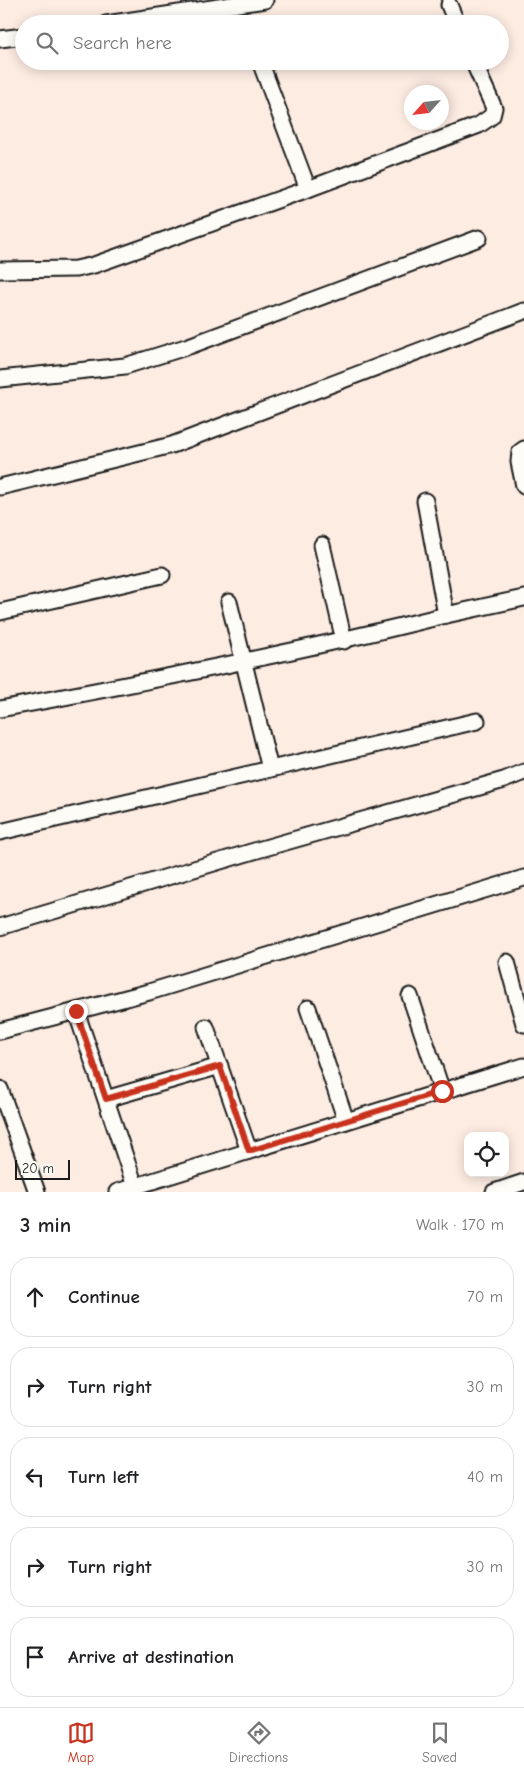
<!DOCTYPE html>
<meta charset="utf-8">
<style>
:root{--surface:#fff;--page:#f6f6f6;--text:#202124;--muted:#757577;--line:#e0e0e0;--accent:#c8321e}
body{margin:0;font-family:"Comic Neue",sans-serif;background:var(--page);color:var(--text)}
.controls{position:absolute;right:15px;bottom:15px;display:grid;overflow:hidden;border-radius:10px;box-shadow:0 2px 12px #0003}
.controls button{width:45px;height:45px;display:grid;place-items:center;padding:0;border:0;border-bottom:1px solid var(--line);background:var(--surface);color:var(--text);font:25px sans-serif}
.compass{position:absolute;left:404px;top:85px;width:45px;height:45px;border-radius:50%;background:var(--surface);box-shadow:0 2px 12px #0003;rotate:243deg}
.scale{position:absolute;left:15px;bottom:12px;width:55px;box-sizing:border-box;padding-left:5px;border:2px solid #1c1c1c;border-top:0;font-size:14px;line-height:18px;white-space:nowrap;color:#1c1c1c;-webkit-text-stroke:4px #fdfcf7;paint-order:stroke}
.stop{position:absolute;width:15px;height:15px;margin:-11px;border:4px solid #c8321e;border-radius:50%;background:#fff}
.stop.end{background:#c8321e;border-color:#fff;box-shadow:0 1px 5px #0008}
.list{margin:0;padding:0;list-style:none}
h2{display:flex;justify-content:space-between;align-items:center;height:65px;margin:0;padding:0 20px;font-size:21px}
h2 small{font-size:16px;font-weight:400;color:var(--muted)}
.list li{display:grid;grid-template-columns:32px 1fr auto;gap:15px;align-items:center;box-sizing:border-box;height:80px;margin:0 10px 10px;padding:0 10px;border:1px solid var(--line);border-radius:20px}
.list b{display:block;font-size:19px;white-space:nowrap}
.list em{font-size:16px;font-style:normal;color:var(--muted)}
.icon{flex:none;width:28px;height:28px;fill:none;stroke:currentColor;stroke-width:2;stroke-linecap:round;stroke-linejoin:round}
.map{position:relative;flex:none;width:524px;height:1192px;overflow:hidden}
.search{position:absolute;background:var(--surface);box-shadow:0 2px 12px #0003;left:15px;right:15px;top:15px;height:55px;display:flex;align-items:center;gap:12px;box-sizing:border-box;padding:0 18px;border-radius:28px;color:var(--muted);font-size:19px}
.sheet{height:515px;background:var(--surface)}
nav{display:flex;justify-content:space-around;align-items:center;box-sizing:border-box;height:70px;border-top:1px solid var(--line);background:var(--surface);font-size:14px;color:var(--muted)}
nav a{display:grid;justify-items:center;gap:2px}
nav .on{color:var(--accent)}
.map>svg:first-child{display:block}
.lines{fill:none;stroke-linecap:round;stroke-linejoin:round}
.street-casing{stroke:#1c1c1c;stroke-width:19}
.street{stroke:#fdfcf7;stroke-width:15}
.route{stroke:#c8321e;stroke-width:6}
</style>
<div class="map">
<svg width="524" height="1192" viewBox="0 0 524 1192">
<rect width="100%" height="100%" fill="#fdece2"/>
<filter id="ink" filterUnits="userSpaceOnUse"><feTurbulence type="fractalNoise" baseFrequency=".02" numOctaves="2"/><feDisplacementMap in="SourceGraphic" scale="10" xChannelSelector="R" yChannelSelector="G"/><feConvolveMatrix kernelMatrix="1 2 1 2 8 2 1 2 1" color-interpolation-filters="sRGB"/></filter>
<g filter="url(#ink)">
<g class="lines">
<g class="street-casing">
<g id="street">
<polyline points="449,5 457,24"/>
<polyline points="106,24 265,0"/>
<polyline points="0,39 24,36"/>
<polyline points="261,64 308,189"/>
<polyline points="0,270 76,269 94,265 308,189 479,125 492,116 494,108 473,61"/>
<polyline points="0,379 125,366 189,346 479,238"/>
<polyline points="524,449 520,452 519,462 524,486"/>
<polyline points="0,487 172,445 524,311"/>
<polyline points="322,545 344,641"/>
<polyline points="229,602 270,769"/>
<polyline points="0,612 162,575"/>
<polyline points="446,615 524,598"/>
<path d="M0 709C150 681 299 652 446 615L425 501"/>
<polyline points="0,832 477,721"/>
<polyline points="0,927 261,849 504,780 524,772"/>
<polyline points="507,962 524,1024"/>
<polyline points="410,996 442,1091"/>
<polyline points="308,1008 346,1121"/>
<polyline points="76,1011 135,1186"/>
<polyline points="206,1027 249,1151"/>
<polyline points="0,1031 149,992 524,878"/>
<polyline points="0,1089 37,1192"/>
<polyline points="106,1099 220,1066"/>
<polyline points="117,1192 524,1066"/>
<polyline points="494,1192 524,1182"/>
</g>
</g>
<use href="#street" class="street"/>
</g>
</g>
<g class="lines" filter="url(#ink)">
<polyline class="route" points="76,1011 106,1099 220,1066 249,1151 442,1091"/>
</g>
</svg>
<div class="controls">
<button><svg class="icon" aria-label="locate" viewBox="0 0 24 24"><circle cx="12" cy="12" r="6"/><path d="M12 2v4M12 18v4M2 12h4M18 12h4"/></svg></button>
</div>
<svg class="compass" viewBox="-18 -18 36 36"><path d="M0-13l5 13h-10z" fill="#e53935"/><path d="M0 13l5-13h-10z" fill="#757577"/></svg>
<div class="scale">20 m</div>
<div class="stop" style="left:442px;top:1091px"></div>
<div class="stop end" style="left:76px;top:1011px"></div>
<div class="search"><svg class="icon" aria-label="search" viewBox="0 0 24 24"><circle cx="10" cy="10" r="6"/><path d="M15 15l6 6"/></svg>Search here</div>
</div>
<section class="sheet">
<h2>3 min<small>Walk · 170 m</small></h2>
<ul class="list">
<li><svg class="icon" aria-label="ahead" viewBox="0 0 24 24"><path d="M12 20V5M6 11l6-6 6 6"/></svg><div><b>Continue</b></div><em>70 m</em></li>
<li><svg class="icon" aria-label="right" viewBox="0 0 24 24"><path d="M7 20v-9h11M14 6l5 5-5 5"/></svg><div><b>Turn right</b></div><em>30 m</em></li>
<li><svg class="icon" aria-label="left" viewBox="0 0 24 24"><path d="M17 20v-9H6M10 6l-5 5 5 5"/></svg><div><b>Turn left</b></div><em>40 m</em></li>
<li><svg class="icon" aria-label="right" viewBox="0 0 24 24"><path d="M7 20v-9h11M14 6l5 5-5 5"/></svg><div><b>Turn right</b></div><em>30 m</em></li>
<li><svg class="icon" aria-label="arrive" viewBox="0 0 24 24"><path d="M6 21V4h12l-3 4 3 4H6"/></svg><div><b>Arrive at destination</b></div></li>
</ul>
</section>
<nav>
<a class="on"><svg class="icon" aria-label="map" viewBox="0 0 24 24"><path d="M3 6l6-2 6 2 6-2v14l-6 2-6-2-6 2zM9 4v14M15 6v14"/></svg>Map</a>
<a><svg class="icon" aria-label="directions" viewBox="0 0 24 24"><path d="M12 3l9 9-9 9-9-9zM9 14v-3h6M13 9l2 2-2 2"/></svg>Directions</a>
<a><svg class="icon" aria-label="saved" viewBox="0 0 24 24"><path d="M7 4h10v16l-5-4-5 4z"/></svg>Saved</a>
</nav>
